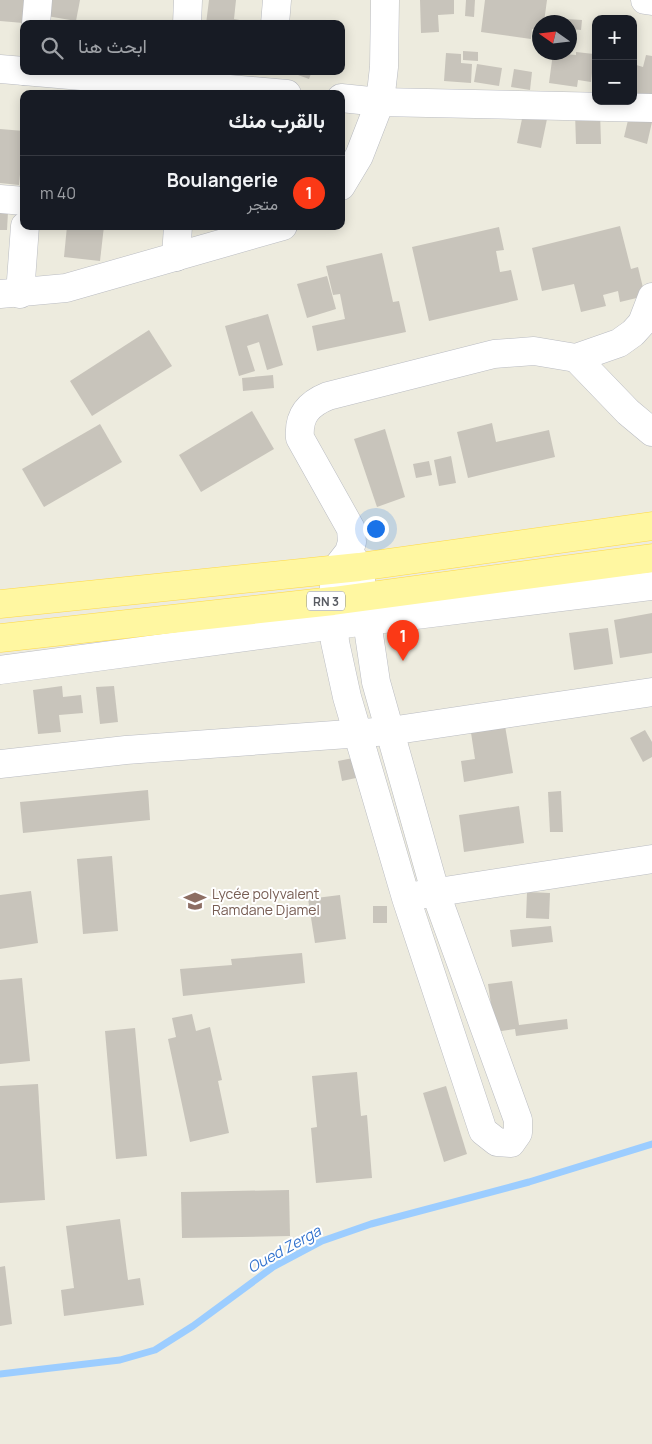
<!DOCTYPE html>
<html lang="ar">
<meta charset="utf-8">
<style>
:root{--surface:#171b24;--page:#242831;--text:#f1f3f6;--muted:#9ea1a6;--line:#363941;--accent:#fb3916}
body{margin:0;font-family:Manrope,Vazirmatn,sans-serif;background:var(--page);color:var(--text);direction:rtl}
.controls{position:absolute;right:15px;top:15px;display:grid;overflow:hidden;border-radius:10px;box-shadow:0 2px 12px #0003}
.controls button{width:45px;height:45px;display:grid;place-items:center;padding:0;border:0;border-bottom:1px solid var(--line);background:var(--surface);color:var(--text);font:25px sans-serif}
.compass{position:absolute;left:532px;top:15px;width:45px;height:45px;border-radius:50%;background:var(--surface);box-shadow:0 2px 12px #0003;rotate:284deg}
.you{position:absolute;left:375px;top:528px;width:18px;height:18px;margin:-12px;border:4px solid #fff;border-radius:50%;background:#1a73e8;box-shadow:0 0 0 8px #1a73e833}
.badge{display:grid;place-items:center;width:32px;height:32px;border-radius:50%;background:var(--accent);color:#fff;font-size:16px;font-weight:700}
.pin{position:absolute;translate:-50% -41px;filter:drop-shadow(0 1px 2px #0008)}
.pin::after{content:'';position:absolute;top:26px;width:18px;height:15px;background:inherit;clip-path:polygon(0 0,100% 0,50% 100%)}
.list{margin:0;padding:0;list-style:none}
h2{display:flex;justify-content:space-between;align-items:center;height:65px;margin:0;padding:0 20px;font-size:21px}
h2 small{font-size:16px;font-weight:400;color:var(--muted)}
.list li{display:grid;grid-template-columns:32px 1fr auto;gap:15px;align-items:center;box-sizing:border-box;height:75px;padding:0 20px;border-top:1px solid var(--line)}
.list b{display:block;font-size:19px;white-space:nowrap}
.list p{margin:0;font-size:16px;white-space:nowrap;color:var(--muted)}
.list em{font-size:16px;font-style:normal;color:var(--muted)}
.icon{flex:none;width:28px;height:28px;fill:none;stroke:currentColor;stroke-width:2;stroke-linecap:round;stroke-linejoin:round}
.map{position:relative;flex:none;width:652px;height:1444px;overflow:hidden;direction:ltr}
.search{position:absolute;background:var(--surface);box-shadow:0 2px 12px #0003;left:20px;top:20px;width:325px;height:55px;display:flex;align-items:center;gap:12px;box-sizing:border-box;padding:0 18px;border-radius:10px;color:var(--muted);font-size:19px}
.panel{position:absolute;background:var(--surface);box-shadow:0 2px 12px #0003;left:20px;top:90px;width:325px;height:140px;border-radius:10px;direction:rtl}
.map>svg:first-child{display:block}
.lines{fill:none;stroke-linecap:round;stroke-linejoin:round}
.stream{stroke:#9ccdff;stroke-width:7}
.building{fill:#c8c4bb}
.minor-casing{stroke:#babcc2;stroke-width:29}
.major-casing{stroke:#ffd945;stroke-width:29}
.minor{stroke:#fff;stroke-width:28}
.major{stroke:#fff7a1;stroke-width:28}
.labels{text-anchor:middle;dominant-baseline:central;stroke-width:4;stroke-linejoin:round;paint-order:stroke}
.shield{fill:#fff;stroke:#8a8c91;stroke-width:1}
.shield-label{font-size:12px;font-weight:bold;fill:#585b62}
.education-label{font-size:14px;fill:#785e54;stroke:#fff;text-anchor:start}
.water-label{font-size:15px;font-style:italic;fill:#3373ce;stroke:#fff}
</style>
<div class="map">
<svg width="652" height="1444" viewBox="0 0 652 1444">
<rect width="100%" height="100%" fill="#edebde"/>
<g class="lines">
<polyline class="stream" points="0,1374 120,1360 155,1350 193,1326 273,1267 322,1241 371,1224 529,1182 652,1144"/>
</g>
<g class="building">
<polygon points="0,0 38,0 35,24 0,21"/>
<polygon points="49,0 80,0 76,21 47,16"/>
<polygon points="209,0 236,0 234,19 261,24 206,24"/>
<polygon points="420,0 454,0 454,14 438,15 439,32 421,33"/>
<polygon points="466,0 475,0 474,17 465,16"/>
<polygon points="485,0 547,0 544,22 540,22 540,30 532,29 531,39 481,32"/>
<polygon points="565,19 582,20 581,30 570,29 570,22 565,22"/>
<polygon points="463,51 478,52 478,61 463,60"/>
<polygon points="576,52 594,54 591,82 578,80 577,87 549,83 553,53 576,55"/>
<polygon points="446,53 461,54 461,63 472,64 471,83 444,81"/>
<polygon points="646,55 652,56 652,98 633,94 633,64 643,67"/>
<polygon points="477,64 502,68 499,86 474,82"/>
<polygon points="514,69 532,72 530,90 511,87"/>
<polygon points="287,71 312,71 309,79"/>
<polygon points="600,112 601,144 576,144 575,113"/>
<polygon points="523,114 547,119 541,148 517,143"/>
<polygon points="629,116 652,122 647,144 624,137"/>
<polygon points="0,129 24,131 19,185 0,183"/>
<polygon points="0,193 9,194 7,230 0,230"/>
<polygon points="67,226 104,226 100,261 64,257"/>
<polygon points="620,226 631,269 638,267 645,296 620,302 618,291 603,295 606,306 581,312 574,284 542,291 532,248"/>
<polygon points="499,227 504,250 496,251 500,272 511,270 518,300 429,321 412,247"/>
<polygon points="382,253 393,302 399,301 406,332 317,351 312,326 345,319 340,294 333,295 326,266"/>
<polygon points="327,276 336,309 307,318 297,284"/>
<polygon points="268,314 283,365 267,370 259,342 247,346 255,371 239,376 225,326"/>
<polygon points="149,330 172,366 92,416 70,381"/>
<polygon points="273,375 274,388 243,391 242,378"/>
<polygon points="252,411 274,449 201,492 179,455"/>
<polygon points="492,423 496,442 549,430 555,457 468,478 457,432"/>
<polygon points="100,424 122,462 44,507 22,469"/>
<polygon points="385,429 405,497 377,507 354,439"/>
<polygon points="451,456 456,483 439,486 434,460"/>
<polygon points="429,461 432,475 416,478 413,464"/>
<polygon points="652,613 652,653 620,658 614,620"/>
<polygon points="608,628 613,664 574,670 569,633"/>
<polygon points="62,686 63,697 81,695 83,713 59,715 61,732 38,734 33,690"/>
<polygon points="114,686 118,722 100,724 96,687"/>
<polygon points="504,720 513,773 464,782 461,761 475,759 470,726"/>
<polygon points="645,730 652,742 652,757 643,762 630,738"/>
<polygon points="353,758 356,778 342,781 338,761"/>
<polygon points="148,790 150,820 23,833 20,802"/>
<polygon points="561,791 563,832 550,832 548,792"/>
<polygon points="519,806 524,843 464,852 459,815"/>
<polygon points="112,856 118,931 83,934 77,859"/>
<polygon points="31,891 38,943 0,949 0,895"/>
<polygon points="527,892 550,893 549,919 526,918"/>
<polygon points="340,895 346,939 315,943 308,899"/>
<rect x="373" y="906" width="14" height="17"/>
<polygon points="551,926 553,942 512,947 510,930"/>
<polygon points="302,953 305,983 183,996 180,969 232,965 231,959"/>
<polygon points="22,978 30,1061 0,1064 0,980"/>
<polygon points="512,981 519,1025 567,1019 568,1029 516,1036 515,1029 495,1032 488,984"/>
<polygon points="192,1014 196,1031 210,1027 222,1080 218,1081 229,1133 190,1142 168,1039 176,1037 172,1018"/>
<polygon points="135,1028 147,1156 116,1159 105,1031"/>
<polygon points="357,1072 361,1116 367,1115 372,1178 316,1183 311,1128 317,1127 312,1076"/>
<polygon points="38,1084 45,1200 0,1203 0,1086"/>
<polygon points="446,1086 467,1154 444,1162 423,1093"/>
<polygon points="289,1190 290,1236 182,1238 181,1192"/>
<polygon points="120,1219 128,1280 140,1278 144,1305 64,1316 61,1290 74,1288 66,1226"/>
<polygon points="5,1266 12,1324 0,1326 0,1267"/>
</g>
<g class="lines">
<g class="minor-casing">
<g id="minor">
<polyline points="645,0 652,1"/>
<polyline points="36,24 38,0"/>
<polyline points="187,24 188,0"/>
<polyline points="275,24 277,0"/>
<polyline points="0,69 24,71"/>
<polyline points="24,71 287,94"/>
<polyline points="341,98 380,102 384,67 385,0"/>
<polyline points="341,186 359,156 380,102 652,108"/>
<polyline points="0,199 24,201"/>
<polyline points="176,257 178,226"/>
<polyline points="0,294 66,288 283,226"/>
<polyline points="20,294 25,226"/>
<polyline points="576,358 628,412 652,432"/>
<path d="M349 552 359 567 376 682 435 891 518 1120V1133L511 1143 497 1142 483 1131 406 898 347 697 335 642 333 601 335 570 349 552 352 542 351 529 300 438C298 416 308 404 328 396L494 354 534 351 576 358 619 343 633 333 642 323 652 297"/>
<polyline points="0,670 335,625 652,586"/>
<polyline points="0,764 126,750 390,731 652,692"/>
<polyline points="419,895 652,859"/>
</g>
</g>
<g class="major-casing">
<g id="major">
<polyline points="0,604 359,567 652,526"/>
<polyline points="0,638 333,601 652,558"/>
</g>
</g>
<use href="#minor" class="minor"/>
<use href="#major" class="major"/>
</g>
<defs>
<g id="school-bare" transform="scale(1.725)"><path d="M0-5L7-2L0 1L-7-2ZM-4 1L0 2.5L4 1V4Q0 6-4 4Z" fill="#8d6e63" stroke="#fff" stroke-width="2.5" paint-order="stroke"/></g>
</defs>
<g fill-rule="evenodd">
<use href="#school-bare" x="195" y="901"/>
</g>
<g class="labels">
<rect class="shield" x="307" y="591.5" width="38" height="19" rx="4"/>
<g class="shield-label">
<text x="326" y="601">RN 3</text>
</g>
<g class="education-label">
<text x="212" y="893">Lycée polyvalent<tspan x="212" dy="16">Ramdane Djamel</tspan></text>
</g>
<g class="water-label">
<text transform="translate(284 1249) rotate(-29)">Oued Zerga</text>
</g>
</g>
</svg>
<div class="controls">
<button>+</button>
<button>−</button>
</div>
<svg class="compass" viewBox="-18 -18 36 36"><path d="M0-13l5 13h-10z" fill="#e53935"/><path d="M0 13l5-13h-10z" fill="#9ea1a6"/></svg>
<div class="you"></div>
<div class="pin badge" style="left:403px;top:661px">1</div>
<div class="search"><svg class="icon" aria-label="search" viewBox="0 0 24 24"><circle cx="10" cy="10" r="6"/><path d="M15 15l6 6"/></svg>ابحث هنا</div>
<section class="panel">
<h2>بالقرب منك<small></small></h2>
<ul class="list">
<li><span class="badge">1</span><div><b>Boulangerie</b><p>متجر</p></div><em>40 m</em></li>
</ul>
</section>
</div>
